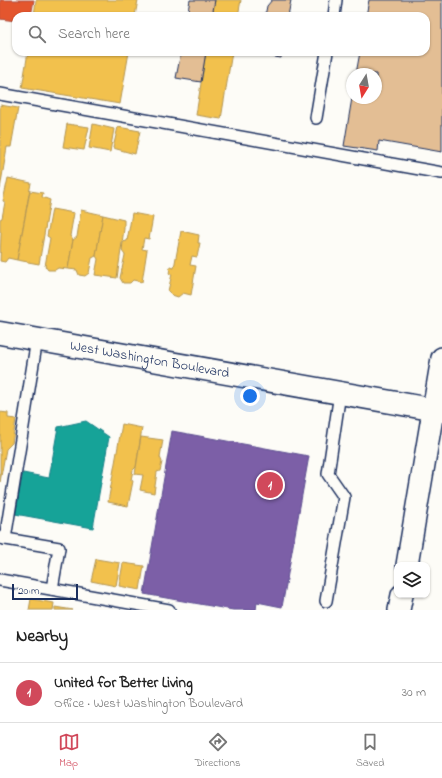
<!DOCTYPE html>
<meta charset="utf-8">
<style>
:root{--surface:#fff;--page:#f6f6f6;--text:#222;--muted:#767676;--line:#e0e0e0;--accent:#d1495b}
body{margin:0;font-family:"Indie Flower",sans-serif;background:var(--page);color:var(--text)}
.controls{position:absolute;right:12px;bottom:12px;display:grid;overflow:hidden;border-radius:8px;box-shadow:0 1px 3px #0004}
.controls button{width:36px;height:36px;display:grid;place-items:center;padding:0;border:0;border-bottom:1px solid var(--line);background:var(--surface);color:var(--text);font:20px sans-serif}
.compass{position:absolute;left:346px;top:68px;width:36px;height:36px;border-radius:50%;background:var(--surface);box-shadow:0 1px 3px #0004;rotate:191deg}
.scale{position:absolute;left:12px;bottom:10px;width:66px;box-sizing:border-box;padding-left:4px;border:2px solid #1b2f5e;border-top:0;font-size:11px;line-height:14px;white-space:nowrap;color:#1b2f5e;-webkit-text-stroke:3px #fdfcf7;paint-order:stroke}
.you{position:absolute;left:250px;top:396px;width:14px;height:14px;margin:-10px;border:3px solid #fff;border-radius:50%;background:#1a73e8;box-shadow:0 0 0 6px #1a73e833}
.badge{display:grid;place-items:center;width:26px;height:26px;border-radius:50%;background:var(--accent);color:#fff;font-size:13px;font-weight:700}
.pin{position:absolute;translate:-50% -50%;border:2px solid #fff;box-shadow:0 1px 4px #0006}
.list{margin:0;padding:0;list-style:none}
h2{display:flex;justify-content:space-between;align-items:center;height:52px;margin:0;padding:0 16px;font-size:17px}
h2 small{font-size:13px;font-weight:400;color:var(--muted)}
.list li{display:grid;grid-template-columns:26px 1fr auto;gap:12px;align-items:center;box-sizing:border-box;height:60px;padding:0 16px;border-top:1px solid var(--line)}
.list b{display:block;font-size:15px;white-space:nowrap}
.list p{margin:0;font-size:13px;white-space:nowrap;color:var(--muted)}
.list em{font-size:13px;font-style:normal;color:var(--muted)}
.icon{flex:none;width:22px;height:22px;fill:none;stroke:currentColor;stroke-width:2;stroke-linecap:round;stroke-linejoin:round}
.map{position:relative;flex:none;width:442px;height:610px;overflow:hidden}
.search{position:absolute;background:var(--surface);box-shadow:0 1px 3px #0004;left:12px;right:12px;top:12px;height:44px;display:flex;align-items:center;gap:10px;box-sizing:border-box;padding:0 14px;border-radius:12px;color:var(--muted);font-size:15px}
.sheet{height:112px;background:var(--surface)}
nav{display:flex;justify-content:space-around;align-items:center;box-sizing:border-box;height:56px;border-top:1px solid var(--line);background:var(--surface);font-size:11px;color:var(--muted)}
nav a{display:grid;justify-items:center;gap:2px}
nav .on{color:var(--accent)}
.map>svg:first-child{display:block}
.homes{fill:#f2c14e;stroke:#b29553}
.shops{fill:#e4572e;stroke:#a84b3c}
.offices{fill:#7b5ea7;stroke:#5e5091}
.public{fill:#17a398;stroke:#188087}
.building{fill:#e3be94;stroke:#1b2f5e}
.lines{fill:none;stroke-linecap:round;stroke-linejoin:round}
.service-casing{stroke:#1b2f5e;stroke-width:14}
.minor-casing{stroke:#1b2f5e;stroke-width:24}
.tertiary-casing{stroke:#1b2f5e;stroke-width:25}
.service{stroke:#fdfcf7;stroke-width:11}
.minor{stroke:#fdfcf7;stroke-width:21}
.tertiary{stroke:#fdfcf7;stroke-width:22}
.labels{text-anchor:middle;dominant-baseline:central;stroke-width:4;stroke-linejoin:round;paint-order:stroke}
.street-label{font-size:14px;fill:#1b2f5e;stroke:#fdfcf7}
</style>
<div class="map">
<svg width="442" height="610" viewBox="0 0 442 610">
<rect width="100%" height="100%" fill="#fdfcf7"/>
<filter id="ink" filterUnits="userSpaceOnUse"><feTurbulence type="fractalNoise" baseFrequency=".025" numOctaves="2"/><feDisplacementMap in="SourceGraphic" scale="8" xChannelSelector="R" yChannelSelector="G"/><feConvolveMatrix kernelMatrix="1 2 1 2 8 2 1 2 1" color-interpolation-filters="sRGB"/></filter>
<g filter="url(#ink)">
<g class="homes">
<polygon points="36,0 138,0 135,16 34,16"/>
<polygon points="215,0 241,0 238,16 212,16"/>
<polygon points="28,52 129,52 120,104 22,88"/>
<polygon points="206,52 232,52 221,119 196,115"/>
<polygon points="0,105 18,108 11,147 7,147 0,189"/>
<polygon points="67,124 89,127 84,150 63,147"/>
<polygon points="93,124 114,129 110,152 89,148"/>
<polygon points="118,127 140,131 135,154 113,148"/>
<polygon points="8,178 31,183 17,260 8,258 5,262 0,261 1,232 0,231 0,219 2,218 5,202 3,201"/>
<polygon points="30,191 43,193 42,197 50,200 39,264 17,260"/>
<polygon points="52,209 74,213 70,236 73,240 68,269 58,268 55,270 48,270 45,266 50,238 47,236"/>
<polygon points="81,210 103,215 96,256 92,258 89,273 85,276 79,275 77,270 68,269 73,240 77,237"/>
<polygon points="132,213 153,217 149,239 144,238 142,249 147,250 142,282 133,280 130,283 123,283 120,278 125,255 122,251 123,242 127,241"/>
<polygon points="103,215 124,220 124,229 117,278 95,275 98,259 96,256"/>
<polygon points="181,231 199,235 198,243 200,243 197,257 192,256 190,265 196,266 191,295 183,293 178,297 172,295 168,291 172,274 169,274 170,267 174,268"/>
<polygon points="0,412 8,413 8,418 16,419 12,443 6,449 0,482"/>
<polygon points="122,424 142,428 136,467 133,470 131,480 133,481 128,506 108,502"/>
<polygon points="141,437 163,440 160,457 162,462 160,471 157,472 154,493 140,490 143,475 135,474"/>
<polygon points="96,559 120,563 116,586 91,581"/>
<polygon points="123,563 144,566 140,590 119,586"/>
<polygon points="31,599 54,603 53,610 29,610"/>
<polygon points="55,607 73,610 55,610"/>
</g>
<polygon class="shops" points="0,0 34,0 31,16 16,16 16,21 0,19"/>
<polygon class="offices" points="172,431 309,456 282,607 257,602 256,610 233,610 144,594"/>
<polygon class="public" points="86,421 109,437 93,528 15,514 23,473 49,478 58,427"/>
<g class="building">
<polygon points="190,0 215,0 212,16 187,16"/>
<polygon points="272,0 291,0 288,16 265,16 267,6"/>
<polygon points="369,0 442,0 442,152 379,141 378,151 344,146 352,98 376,98 376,74 356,74 360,52 426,52 426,16 366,16"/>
<polygon points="181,52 206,52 201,82 176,78"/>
<polygon points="259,52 282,52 281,58 258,54"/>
</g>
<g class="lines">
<g class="service-casing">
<g id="service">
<polyline points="334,16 336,0"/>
<polyline points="0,94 442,173"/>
<polyline points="316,118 327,52"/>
<polyline points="0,538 59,548 52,589"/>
<polyline points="5,539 37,339"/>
<polyline points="0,580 169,610"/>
<polyline points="326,601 344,497 328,474 340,393"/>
</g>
</g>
<g class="minor-casing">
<g id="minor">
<polyline points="407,565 442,358"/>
<polyline points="399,610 402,595"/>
</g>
</g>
<g class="tertiary-casing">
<g id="tertiary">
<path id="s1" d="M0 333 442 411"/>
</g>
</g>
<use href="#service" class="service"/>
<use href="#minor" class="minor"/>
<use href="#tertiary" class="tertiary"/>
</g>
</g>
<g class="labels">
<g class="street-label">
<text stroke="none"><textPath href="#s1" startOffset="152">West Washington Boulevard</textPath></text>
</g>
</g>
</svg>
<div class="controls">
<button><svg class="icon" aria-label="layers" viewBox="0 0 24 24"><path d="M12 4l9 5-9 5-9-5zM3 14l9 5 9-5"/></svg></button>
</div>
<svg class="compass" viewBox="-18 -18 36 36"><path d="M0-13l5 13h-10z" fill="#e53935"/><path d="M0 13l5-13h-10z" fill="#767676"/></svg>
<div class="scale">20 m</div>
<div class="you"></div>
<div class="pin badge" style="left:270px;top:485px">1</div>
<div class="search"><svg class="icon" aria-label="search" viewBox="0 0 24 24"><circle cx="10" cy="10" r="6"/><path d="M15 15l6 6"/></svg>Search here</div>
</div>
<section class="sheet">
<h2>Nearby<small></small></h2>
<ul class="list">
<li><span class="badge">1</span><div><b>United for Better Living</b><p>Office · West Washington Boulevard</p></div><em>30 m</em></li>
</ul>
</section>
<nav>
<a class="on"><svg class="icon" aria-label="map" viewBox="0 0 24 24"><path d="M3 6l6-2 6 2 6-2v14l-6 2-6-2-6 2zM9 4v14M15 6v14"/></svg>Map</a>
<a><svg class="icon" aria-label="directions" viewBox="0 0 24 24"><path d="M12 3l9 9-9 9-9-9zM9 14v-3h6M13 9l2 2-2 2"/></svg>Directions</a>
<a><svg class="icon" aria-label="saved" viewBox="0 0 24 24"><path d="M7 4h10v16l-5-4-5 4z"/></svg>Saved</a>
</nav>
